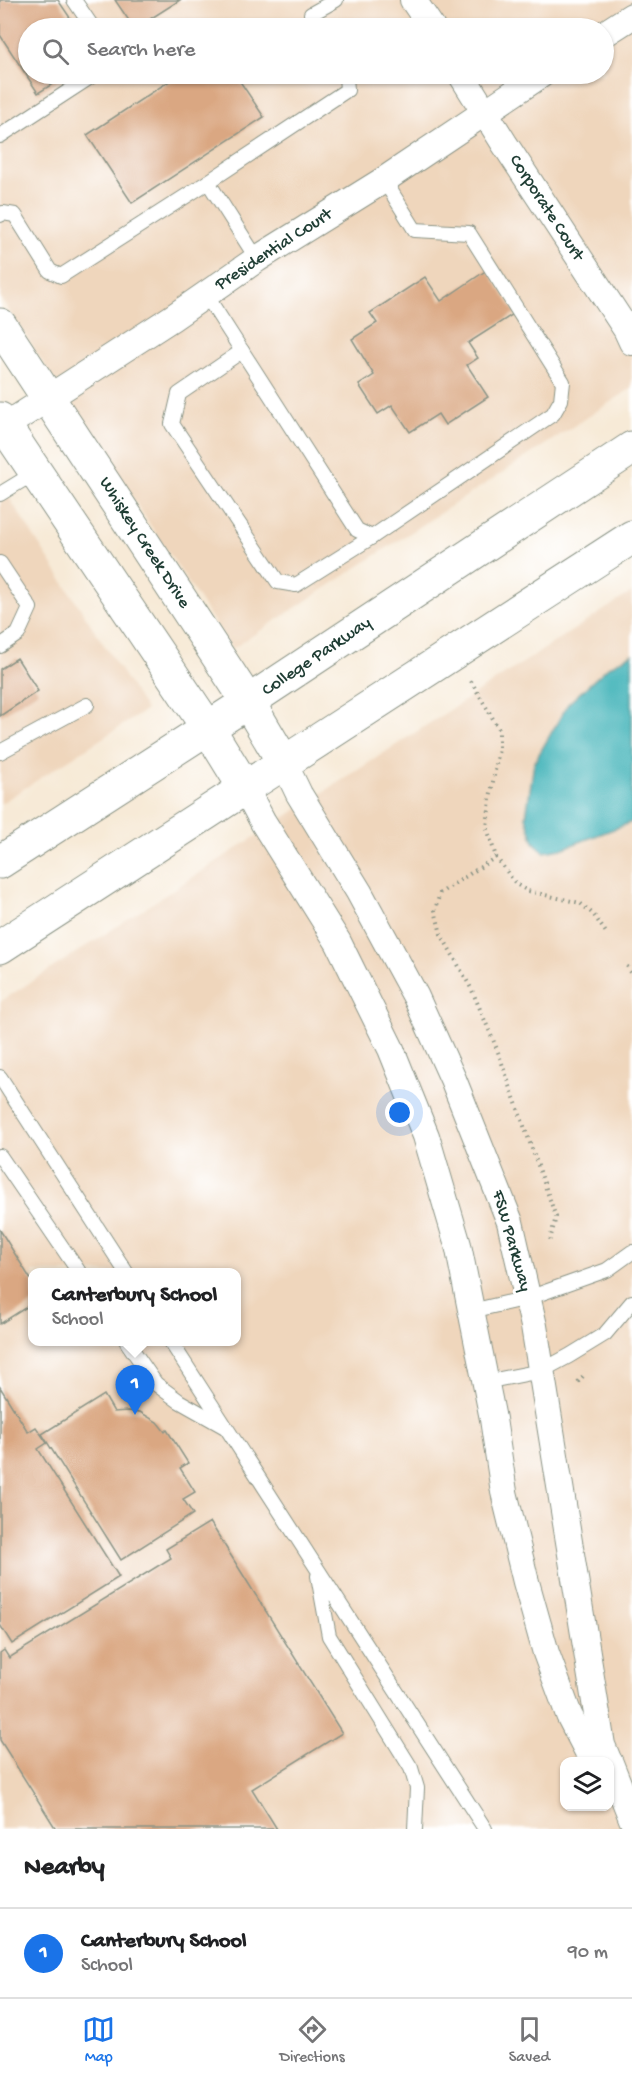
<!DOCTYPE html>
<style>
:root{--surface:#fff;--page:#f2f2f2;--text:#202124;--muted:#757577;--line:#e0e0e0;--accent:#1a73e8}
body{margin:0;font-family:"Gochi Hand",sans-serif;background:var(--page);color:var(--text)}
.controls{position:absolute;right:18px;bottom:18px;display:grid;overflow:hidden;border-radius:12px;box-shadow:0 2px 4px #0004}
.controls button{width:54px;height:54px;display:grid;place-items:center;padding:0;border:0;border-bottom:2px solid var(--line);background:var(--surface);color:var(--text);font:30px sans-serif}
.you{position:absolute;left:400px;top:1113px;width:21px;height:21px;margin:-15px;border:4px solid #fff;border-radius:50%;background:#1a73e8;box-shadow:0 0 0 9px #1a73e833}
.badge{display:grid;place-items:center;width:39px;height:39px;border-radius:50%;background:var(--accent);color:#fff;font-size:20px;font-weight:700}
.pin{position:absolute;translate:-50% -50px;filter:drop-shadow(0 2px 3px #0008)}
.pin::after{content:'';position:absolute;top:32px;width:21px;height:18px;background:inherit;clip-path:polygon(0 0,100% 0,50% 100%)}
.popup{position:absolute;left:28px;top:1268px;width:213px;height:78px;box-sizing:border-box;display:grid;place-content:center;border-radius:12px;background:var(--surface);filter:drop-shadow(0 2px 4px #0005);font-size:20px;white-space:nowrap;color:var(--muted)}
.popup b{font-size:22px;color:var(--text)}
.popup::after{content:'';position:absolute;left:50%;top:100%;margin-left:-12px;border:12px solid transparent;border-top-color:var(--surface)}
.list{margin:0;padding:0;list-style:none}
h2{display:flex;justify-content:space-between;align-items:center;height:78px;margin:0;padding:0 24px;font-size:26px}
h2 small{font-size:20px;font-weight:400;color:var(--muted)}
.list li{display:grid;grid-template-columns:39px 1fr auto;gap:18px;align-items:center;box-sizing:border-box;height:90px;padding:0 24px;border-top:2px solid var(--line)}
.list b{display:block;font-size:22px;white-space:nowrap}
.list p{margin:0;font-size:20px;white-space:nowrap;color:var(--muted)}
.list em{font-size:20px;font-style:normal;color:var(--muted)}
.icon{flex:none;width:33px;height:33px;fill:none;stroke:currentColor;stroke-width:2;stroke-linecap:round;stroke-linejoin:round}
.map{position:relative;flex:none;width:632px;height:1829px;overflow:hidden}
.search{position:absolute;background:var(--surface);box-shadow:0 2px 4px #0004;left:18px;right:18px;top:18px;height:66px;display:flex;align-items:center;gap:15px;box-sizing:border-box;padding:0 21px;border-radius:33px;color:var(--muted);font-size:22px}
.sheet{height:168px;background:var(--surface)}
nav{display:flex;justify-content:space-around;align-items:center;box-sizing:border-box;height:84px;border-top:2px solid var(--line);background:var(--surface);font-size:16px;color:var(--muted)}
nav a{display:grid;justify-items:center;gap:3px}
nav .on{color:var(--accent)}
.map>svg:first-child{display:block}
.built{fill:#efd6bc;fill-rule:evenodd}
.water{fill:#41b2b8;stroke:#307876;stroke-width:1.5}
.building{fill:#daa782}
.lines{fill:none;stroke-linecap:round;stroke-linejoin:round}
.lane-casing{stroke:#8b9486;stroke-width:16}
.street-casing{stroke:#8b9486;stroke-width:28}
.secondary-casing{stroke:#8b9486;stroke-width:35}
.primary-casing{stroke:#8b9486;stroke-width:35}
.path{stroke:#8b9486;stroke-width:4;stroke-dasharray:1.5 4.5;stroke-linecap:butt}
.lane{stroke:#fff;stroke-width:14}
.street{stroke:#fff;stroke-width:26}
.secondary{stroke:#fff;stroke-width:33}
.primary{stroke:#fff;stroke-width:33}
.labels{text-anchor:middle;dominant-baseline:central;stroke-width:6;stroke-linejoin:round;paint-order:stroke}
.street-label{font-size:18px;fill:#1f3d34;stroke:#fff}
</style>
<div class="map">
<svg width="632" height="1829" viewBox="0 0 632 1829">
<rect width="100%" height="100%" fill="#fff"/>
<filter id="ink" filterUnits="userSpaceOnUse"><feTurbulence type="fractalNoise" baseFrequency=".0167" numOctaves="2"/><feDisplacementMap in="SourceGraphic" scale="12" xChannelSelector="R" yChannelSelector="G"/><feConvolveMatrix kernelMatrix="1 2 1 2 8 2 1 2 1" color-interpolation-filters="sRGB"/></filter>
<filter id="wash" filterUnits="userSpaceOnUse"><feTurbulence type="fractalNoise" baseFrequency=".008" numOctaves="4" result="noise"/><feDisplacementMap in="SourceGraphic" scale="24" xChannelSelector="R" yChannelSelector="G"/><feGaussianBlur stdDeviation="1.35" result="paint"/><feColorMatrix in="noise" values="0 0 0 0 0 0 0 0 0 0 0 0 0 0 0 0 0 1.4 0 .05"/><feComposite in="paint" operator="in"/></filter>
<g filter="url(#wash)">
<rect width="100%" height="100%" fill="#f7ead7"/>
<g class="built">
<path d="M0 0H632V388L232 649 0 297ZM28 28H604V74H28Z"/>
<polygon points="0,484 146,710 0,804"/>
<path d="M632 592V1829H0V1002ZM33 1272H237V1342H33ZM564 1762H610V1806H564Z"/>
</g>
<polygon class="water" points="632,654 632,822 561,849 544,852 534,842 526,817 534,763 568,704 608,667"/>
<g id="blocks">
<g class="building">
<polygon points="0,0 58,0 77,28 28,28 28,74 69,74 38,93 0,35"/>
<polygon points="115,0 180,0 136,28 134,28"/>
<polygon points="180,74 235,74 264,117 132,203 87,135"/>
<polygon points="487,270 515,313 468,343 478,358 467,365 488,397 445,425 438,414 410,432 392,405 378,414 359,385 374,375 352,339 377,323 370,313 425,277 441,301"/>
<polygon points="17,658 38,691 0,716 0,669"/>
<polygon points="0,1230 33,1283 33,1303 0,1324"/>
<polygon points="0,1387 28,1432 36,1427 47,1443 38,1449 119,1577 12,1644 0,1625"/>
<polygon points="104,1395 114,1412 127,1411 140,1412 157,1422 165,1432 167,1430 188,1463 180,1468 195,1492 183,1499 193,1514 121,1560 42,1434"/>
<polygon points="210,1522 342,1733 252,1789 277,1829 56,1829 0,1740 0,1653 4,1650 9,1658 171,1558 166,1549"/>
</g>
</g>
</g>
<g filter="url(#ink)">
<use href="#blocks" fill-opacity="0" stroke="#8b9486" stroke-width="1.5"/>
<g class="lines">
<g class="lane-casing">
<g id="lane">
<polyline points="74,0 93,28"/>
<polyline points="316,28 311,14 336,0"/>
<polyline points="0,136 95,74"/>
<polyline points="208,182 257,259"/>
<polyline points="0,215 3,213 15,215 50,271 61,276 208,182 347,90 346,77 344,74"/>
<polyline points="206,295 357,530 372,537 553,414 561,400 563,382 469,233 415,230 384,180"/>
<polyline points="242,351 179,394 172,424 278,582 296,585 372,537"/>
<polyline points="0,494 36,472"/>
<polyline points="0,563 30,608 18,634 0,646"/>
<polyline points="0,752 87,705"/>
<polyline points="0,1077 126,1272"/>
<polyline points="0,1156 79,1272"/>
<polyline points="471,1311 528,1298 607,1270 632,1252"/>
<polyline points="127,1342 156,1384 179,1401 225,1427"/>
<polyline points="171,1342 485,1829"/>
<polyline points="485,1382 541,1371 569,1356 605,1334 632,1302"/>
<polyline points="318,1576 329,1636 411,1768 417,1788 415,1829"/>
</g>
</g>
<g class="street-casing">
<g id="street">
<polyline points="413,0 432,28"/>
<polyline points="604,34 632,16"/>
<polyline points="461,74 504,143 626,329 632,342"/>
<polyline points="5,426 172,318 257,259 384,180 542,74"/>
<polyline points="284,763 299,794 359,892 416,997 453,1079 510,1222 534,1326 602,1745 609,1762"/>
<polyline points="245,788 263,822 338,942 391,1049 426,1136 458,1245 493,1419 504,1492 526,1582 546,1653 569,1715 587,1750 596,1762"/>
<polyline points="610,1763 632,1819"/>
</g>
</g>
<g class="secondary-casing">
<g id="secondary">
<polyline points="0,325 248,702 284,763"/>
<polyline points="0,419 208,728 245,788"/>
</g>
</g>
<g class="primary-casing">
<g id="primary">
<polyline points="0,862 248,702 632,448"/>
<polyline points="0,947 632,537"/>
</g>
</g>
<g class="path">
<polyline points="471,681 499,729 499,749 490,798 487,828 496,857 440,893 435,910 441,934 471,988 497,1049 556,1217 550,1240"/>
<polyline points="496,857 516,884 528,891 580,903 593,914 607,934"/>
<polyline points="627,966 632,974"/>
<polyline points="578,1382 585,1374"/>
</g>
<use href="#lane" class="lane"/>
<use href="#street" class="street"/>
<use href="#secondary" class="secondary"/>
<use href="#primary" class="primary"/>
</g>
</g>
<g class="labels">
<g class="street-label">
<text transform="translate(546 208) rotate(57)">Corporate Court</text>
<text transform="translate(274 250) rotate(-33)">Presidential Court</text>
<text transform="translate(144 543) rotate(57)">Whiskey Creek Drive</text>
<text transform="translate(317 657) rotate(-34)">College Parkway</text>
<text transform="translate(511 1241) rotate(74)">FSW Parkway</text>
</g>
</g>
</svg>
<div class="controls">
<button><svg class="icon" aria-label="layers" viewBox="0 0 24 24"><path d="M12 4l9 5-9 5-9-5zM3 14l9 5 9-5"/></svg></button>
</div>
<div class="you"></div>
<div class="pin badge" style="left:135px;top:1415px">1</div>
<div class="popup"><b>Canterbury School</b>School</div>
<div class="search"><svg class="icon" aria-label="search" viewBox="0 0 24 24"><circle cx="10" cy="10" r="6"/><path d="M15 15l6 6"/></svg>Search here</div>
</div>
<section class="sheet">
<h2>Nearby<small></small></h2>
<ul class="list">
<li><span class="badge">1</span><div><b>Canterbury School</b><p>School</p></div><em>90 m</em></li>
</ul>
</section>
<nav>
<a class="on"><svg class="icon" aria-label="map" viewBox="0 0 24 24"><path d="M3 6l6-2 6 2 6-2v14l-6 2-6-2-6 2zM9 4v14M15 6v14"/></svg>Map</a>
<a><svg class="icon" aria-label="directions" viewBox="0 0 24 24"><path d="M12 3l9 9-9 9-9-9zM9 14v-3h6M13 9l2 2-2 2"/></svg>Directions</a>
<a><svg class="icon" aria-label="saved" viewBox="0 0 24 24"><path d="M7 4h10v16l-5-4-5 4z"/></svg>Saved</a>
</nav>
